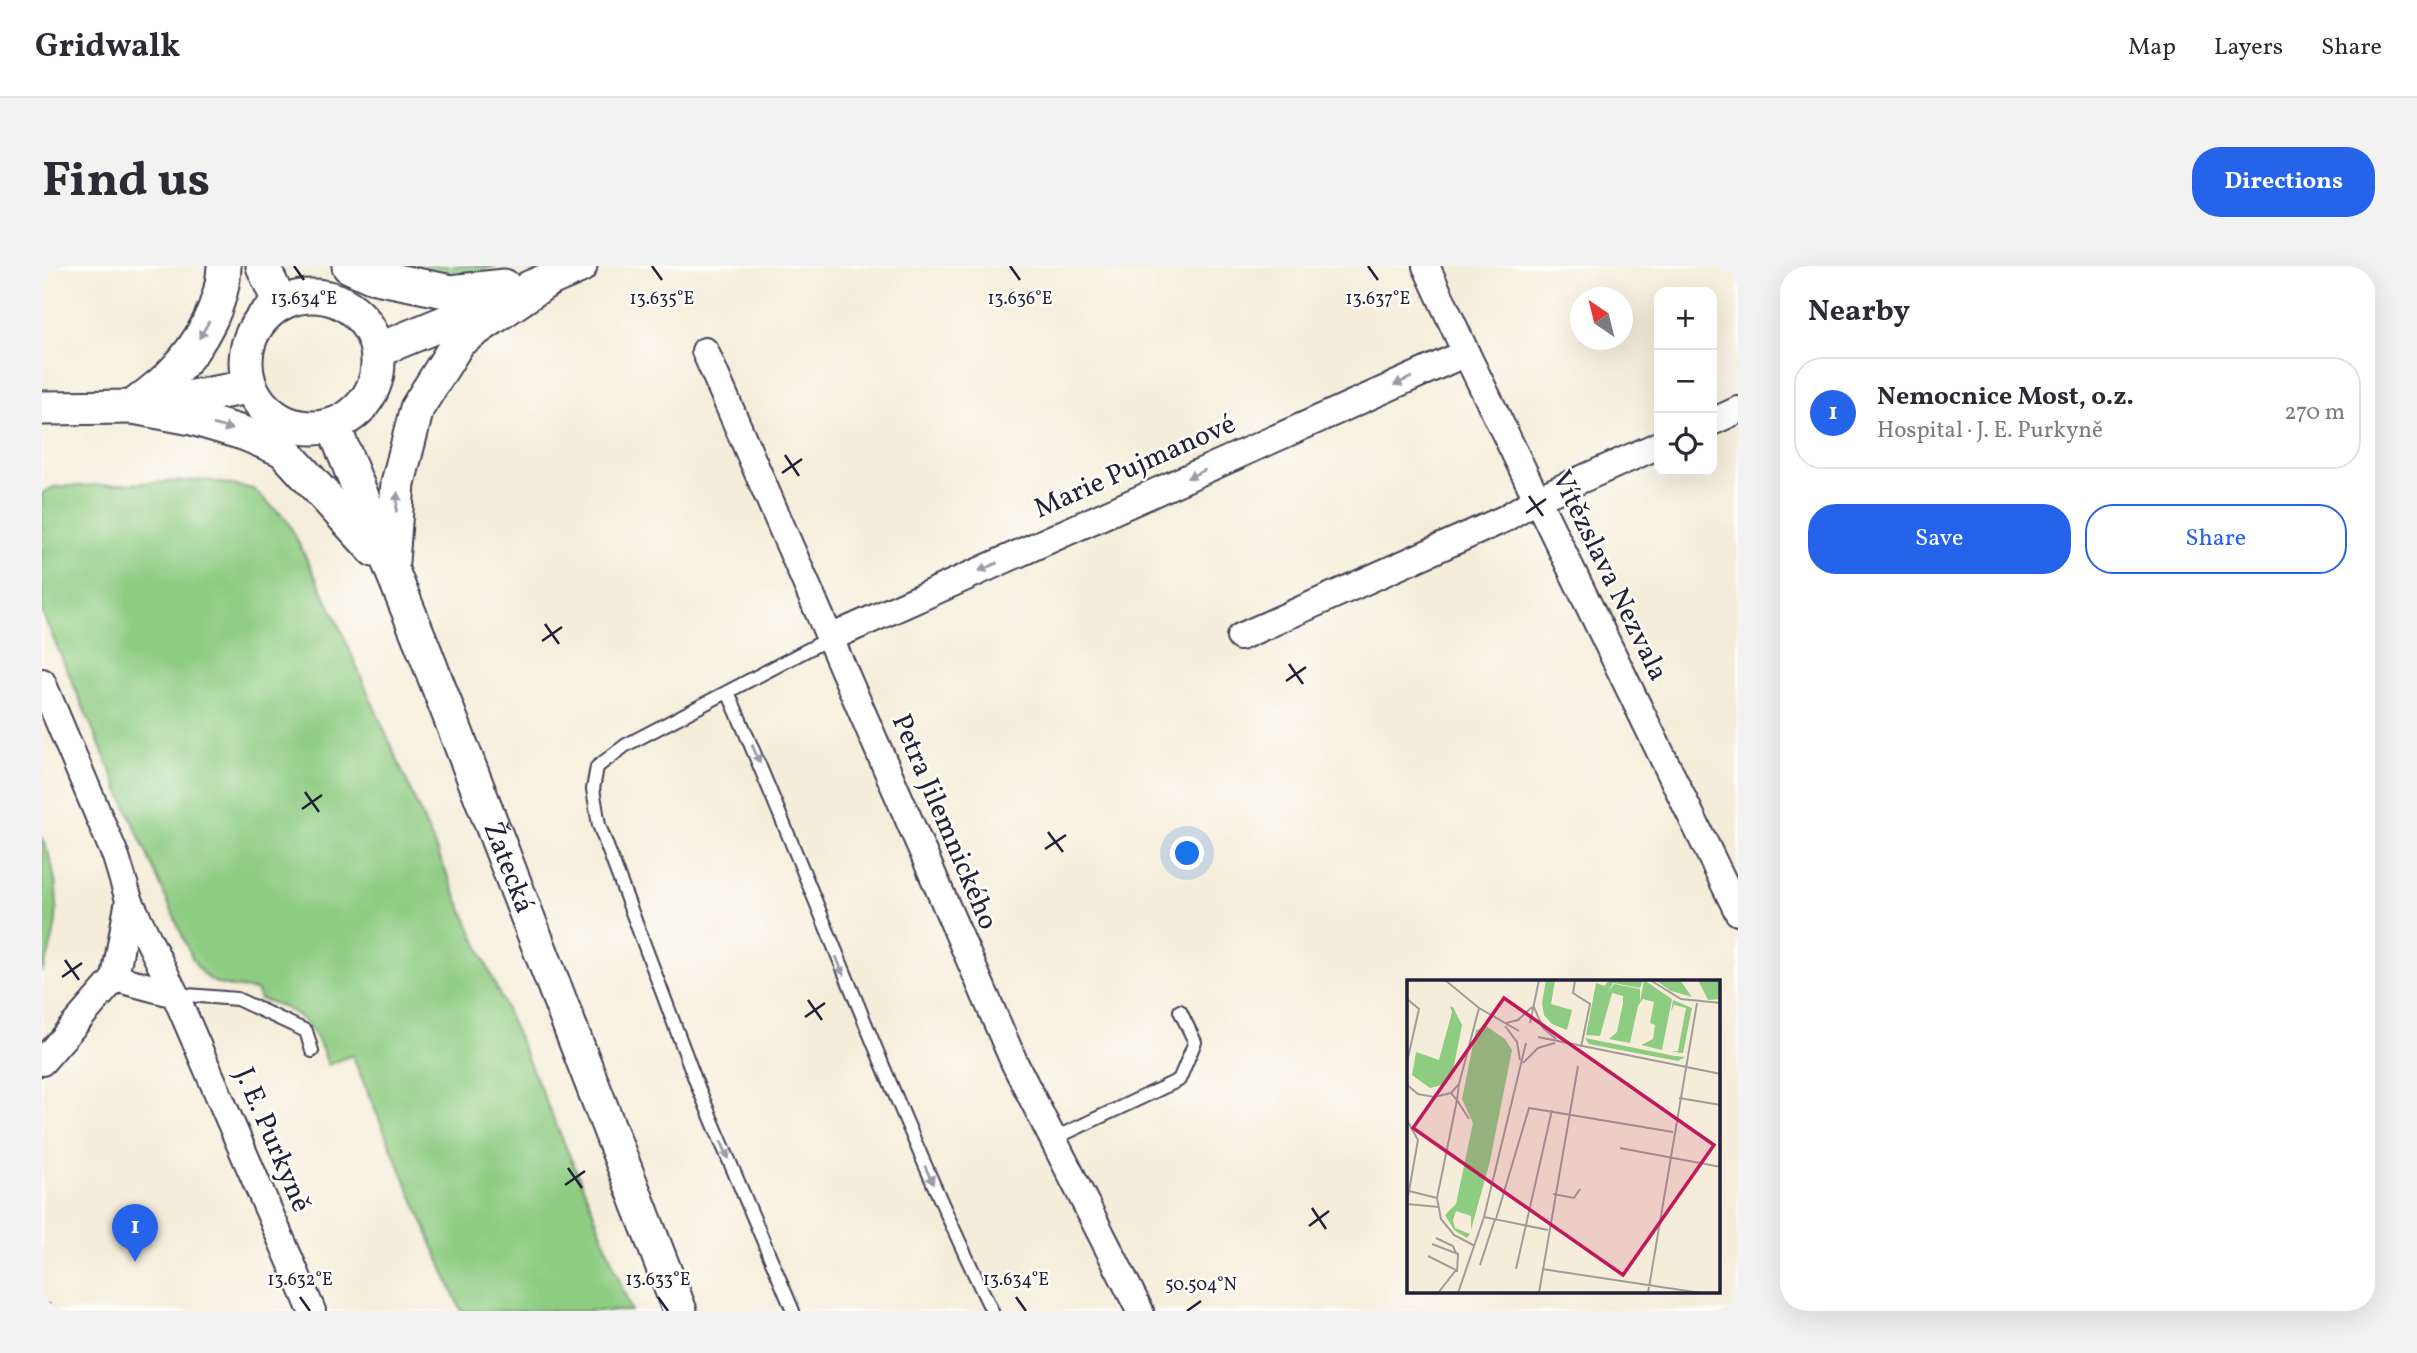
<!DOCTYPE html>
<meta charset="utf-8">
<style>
:root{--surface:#fff;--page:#f2f2f3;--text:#2b2b33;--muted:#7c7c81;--line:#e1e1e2;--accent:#2563eb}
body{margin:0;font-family:Vollkorn,serif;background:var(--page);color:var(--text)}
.controls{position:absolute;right:21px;top:21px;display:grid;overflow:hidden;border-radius:14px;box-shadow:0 7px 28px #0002}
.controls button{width:63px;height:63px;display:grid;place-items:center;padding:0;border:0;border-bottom:2px solid var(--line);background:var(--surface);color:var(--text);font:35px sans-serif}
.compass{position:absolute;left:1528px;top:21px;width:63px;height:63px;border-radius:50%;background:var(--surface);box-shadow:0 7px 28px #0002;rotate:325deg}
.you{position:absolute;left:1146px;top:588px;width:24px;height:24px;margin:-18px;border:5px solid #fff;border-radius:50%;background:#1a73e8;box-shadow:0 0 0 10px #1a73e833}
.badge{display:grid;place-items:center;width:46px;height:46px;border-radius:50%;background:var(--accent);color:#fff;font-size:23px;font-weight:700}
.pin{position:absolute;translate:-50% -58px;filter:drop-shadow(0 2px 4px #0008)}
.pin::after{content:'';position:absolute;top:37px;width:24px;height:21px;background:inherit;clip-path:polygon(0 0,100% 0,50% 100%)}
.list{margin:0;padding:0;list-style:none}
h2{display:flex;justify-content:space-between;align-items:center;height:91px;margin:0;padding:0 28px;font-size:30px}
h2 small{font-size:23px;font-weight:400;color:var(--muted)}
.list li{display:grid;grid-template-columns:46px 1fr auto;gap:21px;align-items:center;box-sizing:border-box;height:112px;margin:0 14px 14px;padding:0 14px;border:2px solid var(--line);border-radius:28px}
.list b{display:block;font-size:26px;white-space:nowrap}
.list p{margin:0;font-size:23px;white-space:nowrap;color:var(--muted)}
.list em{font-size:23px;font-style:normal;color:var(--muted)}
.actions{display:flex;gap:14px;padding:21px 28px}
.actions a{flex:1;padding:16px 0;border:2px solid var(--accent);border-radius:28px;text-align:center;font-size:24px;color:var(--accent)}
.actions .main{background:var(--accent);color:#fff}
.icon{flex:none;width:38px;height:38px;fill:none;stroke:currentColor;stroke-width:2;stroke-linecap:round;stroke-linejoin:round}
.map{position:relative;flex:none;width:1696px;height:1045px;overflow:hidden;border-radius:28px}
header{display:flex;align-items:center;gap:42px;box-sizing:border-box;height:98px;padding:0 35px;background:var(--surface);border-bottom:2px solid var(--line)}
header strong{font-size:33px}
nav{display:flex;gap:38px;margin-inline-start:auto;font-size:24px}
.intro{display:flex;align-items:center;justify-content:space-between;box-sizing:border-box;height:168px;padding:0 42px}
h1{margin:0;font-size:49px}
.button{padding:18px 32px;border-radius:28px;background:var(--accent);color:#fff;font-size:24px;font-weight:700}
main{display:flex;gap:42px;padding:0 42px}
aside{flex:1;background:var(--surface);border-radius:28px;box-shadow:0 7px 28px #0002}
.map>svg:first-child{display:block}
.green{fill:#8ecc82;stroke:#58775e;stroke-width:2}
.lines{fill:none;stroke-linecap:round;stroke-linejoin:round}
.service-casing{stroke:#424053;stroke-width:16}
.minor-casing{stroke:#424053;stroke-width:30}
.tertiary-casing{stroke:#424053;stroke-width:37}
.service{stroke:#fff;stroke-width:12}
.minor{stroke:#fff;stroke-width:26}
.tertiary{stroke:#fff;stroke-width:33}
.oneway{fill:#9c9ca7}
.ticks{fill:none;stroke:#22223b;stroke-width:2.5}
.labels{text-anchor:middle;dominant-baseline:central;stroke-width:5;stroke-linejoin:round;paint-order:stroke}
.street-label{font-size:28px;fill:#22223b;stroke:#fdfcf7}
.inset-road{fill:none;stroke:#a19c9a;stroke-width:2}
.view{fill:#c2185b;fill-opacity:0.15;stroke:#c2185b;stroke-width:3.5}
.inset-edge{fill:none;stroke:#22223b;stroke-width:3.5}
.ticks-label{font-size:18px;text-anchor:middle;fill:#22223b;stroke:#fdfcf7;stroke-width:5;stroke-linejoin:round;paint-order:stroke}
</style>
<header>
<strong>Gridwalk</strong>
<nav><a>Map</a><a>Layers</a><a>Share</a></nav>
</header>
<div class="intro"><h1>Find us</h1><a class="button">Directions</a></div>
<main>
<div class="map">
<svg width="1696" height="1045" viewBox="0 0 1696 1045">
<rect width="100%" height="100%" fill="#fdfcf7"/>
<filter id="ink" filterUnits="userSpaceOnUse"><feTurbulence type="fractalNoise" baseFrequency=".0143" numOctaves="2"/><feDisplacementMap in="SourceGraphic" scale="14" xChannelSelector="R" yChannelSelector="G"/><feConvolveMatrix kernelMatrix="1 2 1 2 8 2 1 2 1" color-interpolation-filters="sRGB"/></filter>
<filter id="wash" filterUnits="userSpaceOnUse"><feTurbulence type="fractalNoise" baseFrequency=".00686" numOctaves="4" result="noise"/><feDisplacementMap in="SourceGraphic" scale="28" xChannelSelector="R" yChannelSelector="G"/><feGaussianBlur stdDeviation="1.57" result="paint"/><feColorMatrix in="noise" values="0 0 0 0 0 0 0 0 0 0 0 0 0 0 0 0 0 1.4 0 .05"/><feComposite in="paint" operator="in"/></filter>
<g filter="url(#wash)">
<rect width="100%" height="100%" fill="#f5edd9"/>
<g class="green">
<path d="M326 0H454C403 18 377 11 326 0Z"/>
<path d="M164 214 211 223 243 252 249 262 290 344 546 932 589 1045H419L310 789 286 799C273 760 259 744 218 733L214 724C182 720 166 722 150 692L0 346V227L12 221Z"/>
<path d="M0 571C20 616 20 660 0 706Z"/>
</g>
</g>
<g filter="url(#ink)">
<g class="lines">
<g class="service-casing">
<g id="service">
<path d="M686 426C776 632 852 843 950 1045"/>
<polyline points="133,728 195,733 264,765 270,785"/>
<polyline points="1011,873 1137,814 1153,776 1138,745"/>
<polyline points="0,1043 5,1045"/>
<polyline points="751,1045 656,821 557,559 551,523 555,501 584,479 788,372"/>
</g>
</g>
<g class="minor-casing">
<g id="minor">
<polyline points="1384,0 1424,87 1696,646"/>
<polyline points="663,85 973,798 1098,1045"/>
<polyline points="1670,156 1696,144"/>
<polyline points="1198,371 1462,253 1495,233 1617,179"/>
<polyline points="788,372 1424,87"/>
<polyline points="0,416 74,591 87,634 73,712 0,796"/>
<polyline points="87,634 133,728"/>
<polyline points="73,712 133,728 270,1045"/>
</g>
</g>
<g class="tertiary-casing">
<g id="tertiary">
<polyline points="221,0 238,38"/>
<polyline points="307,0 329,10 409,26 462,20"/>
<polyline points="487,22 538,0"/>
<circle cx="270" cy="96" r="66"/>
<polyline points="336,84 443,40"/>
<path d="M93 139C105 129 120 119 131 107 158 79 181 39 182 0"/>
<polyline points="91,141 150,152 204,168 241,184 332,284"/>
<polyline points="0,142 91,141 208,121"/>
<path id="s1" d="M291 159 381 381 638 1045"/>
<polyline points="350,296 356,217 375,142 417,75 506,14"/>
</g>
</g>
<use href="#service" class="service"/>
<use href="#minor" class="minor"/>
<use href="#tertiary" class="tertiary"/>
</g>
<defs><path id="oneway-solid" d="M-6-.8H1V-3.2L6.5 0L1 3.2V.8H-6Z" transform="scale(1.75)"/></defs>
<g class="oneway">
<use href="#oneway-solid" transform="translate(162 64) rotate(120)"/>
<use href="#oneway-solid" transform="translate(1361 115) rotate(156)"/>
<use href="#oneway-solid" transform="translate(181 161) rotate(16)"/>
<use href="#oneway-solid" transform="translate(1154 208) rotate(156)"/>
<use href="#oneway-solid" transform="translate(355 236) rotate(-86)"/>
<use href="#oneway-solid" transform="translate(946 301) rotate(156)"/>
<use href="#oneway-solid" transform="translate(714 488) rotate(67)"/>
<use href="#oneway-solid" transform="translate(798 700) rotate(68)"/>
<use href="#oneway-solid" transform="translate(683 884) rotate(66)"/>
<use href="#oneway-solid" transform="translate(887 909) rotate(65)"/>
</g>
</g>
<path class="ticks" d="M252 0 262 14M610 0 620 14M968 0 978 14M1326 0 1336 14M743 189 757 210M740 207 760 193M1487 230 1501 250M1484 247 1504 233M503 358 517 378M500 375 520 361M1247 398 1261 418M1244 415 1264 401M263 526 277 546M260 543 280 529M1006 566 1021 586M1003 583 1024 569M23 694 37 714M20 711 40 697M766 734 780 754M763 751 783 737M526 902 540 922M523 919 543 905M1270 942 1284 963M1267 960 1287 945M258 1031 268 1045M616 1031 626 1045M974 1031 984 1045M1145 1045 1159 1035"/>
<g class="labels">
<g class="street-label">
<text transform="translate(1093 201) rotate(-24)">Marie Pujmanové</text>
<text transform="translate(1567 310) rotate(64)">Vítězslava Nezvala</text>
<text transform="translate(902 556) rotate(67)">Petra Jilemnického</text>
<text stroke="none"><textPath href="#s1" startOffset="476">Žatecká</textPath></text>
<text transform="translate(230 874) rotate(67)">J. E. Purkyně</text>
</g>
</g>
<g transform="translate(1365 714)">
<rect width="313" height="313" fill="#f5edd9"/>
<path d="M139 0 148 1 144 24 165 30 160 50 145 44 137 35 135 23ZM201 0H236L233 8 206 3 201 12 207 4 233 9V22L237 0 265 19 255 70 234 65 246 59 248 45 243 43 247 22 236 19 231 26 223 63 202 59 210 52 216 23V16L205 13 193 56 179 55 189 3 198 6ZM248 0H273L285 17 264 11ZM291 0H313V19L301 20ZM23 20 46 27 55 45 45 96 36 105 23 108 5 95 9 72 32 80 45 32 43 26ZM266 20 285 28 276 73H273L265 71H271L279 28 267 25 264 32ZM79 46 98 59 105 70 83 181 64 250V236L49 231 46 240 48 248 63 254 60 258 47 250 38 235 49 224 66 143 55 119 69 50ZM178 58 268 76 278 77 271 81 182 64Z" fill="#8ecc82"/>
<path class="inset-road" d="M38 0 72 28 112 51M168 0 166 13 183 24 174 67M243 0 274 19 314 23M0 19 12 29 0 82M126 25 136 48 149 59M99 43 111 40 125 27M123 43 132 0M98 46 110 62 113 80M131 57 314 94M116 83 131 68 148 63M52 104 50 120 62 139M0 105 11 114 27 117 44 113 52 104 72 28M44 113 50 120 30 218 34 239 47 255 68 266M272 118 314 125M0 140 11 160 0 222M213 168 314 187M2 211 30 218M146 214 167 218 173 209M0 224 32 227M77 237 141 250M89 239 122 128 266 152M29 258 46 266 49 273M25 264 51 274 50 292M21 276 49 290 31 313M73 285 88 239M109 289 145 130M135 289 294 313M51 313 77 237 119 63M132 313 171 86M241 313 290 23"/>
<path class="view" d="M97 18 307 165 216 295 6 148Z"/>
<rect width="313" height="313" class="inset-edge"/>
</g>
<g class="ticks-label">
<text x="978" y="38">13.636°E</text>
<text x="1336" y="38">13.637°E</text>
<text x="262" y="38">13.634°E</text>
<text x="620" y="38">13.635°E</text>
<text x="258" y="1019">13.632°E</text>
<text x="616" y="1019">13.633°E</text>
<text x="974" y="1019">13.634°E</text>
<text x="1159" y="1024">50.504°N</text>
</g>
</svg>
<div class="controls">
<button>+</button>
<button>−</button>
<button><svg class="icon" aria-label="locate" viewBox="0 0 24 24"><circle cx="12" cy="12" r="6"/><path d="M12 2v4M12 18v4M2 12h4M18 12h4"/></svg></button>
</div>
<svg class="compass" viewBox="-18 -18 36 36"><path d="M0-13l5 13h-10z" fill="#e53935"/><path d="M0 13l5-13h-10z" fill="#7c7c81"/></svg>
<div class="you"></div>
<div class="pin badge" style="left:93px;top:996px">1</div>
</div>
<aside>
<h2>Nearby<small></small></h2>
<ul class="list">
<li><span class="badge">1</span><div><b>Nemocnice Most, o.z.</b><p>Hospital · J. E. Purkyně</p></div><em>270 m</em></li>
</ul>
<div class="actions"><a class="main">Save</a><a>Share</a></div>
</aside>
</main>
